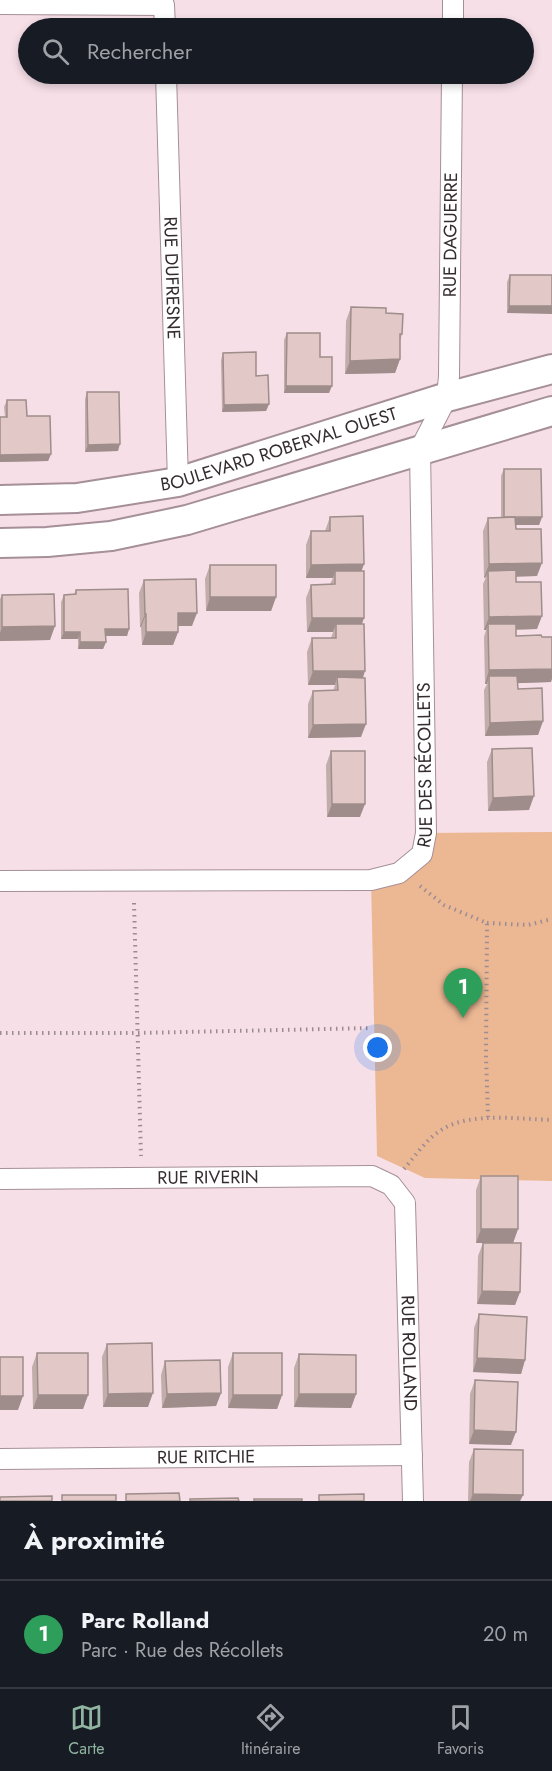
<!DOCTYPE html>
<html lang="fr">
<meta charset="utf-8">
<style>
:root{--surface:#171b24;--page:#242831;--text:#f1f3f6;--muted:#9ea1a6;--line:#363941;--accent:#8fb4a0}
body{margin:0;font-family:Jost,sans-serif;background:var(--page);color:var(--text)}
.you{position:absolute;left:378px;top:1048px;width:21px;height:21px;margin:-15px;border:4px solid #fff;border-radius:50%;background:#1a73e8;box-shadow:0 0 0 9px #1a73e833}
.badge{display:grid;place-items:center;width:39px;height:39px;border-radius:50%;background:var(--accent);color:#fff;font-size:20px;font-weight:700}
.pin{position:absolute;translate:-50% -50px;filter:drop-shadow(0 2px 3px #0008)}
.pin::after{content:'';position:absolute;top:32px;width:21px;height:18px;background:inherit;clip-path:polygon(0 0,100% 0,50% 100%)}
.list{margin:0;padding:0;list-style:none}
h2{display:flex;justify-content:space-between;align-items:center;height:78px;margin:0;padding:0 24px;font-size:26px}
h2 small{font-size:20px;font-weight:400;color:var(--muted)}
.list li{display:grid;grid-template-columns:39px 1fr auto;gap:18px;align-items:center;box-sizing:border-box;height:108px;padding:0 24px;border-top:2px solid var(--line)}
.list b{display:block;font-size:22px;white-space:nowrap}
.list p{margin:0;font-size:20px;white-space:nowrap;color:var(--muted)}
.list em{font-size:20px;font-style:normal;color:var(--muted)}
.icon{flex:none;width:33px;height:33px;fill:none;stroke:currentColor;stroke-width:2;stroke-linecap:round;stroke-linejoin:round}
.map{position:relative;flex:none;width:552px;height:1501px;overflow:hidden}
.search{position:absolute;background:var(--surface);box-shadow:0 3px 9px #0003;left:18px;right:18px;top:18px;height:66px;display:flex;align-items:center;gap:15px;box-sizing:border-box;padding:0 21px;border-radius:33px;color:var(--muted);font-size:22px}
.sheet{height:186px;background:var(--surface)}
nav{display:flex;justify-content:space-around;align-items:center;box-sizing:border-box;height:84px;border-top:2px solid var(--line);background:var(--surface);font-size:16px;color:var(--muted)}
nav a{display:grid;justify-items:center;gap:3px}
nav .on{color:var(--accent)}
.map>svg:first-child{display:block}
.green{fill:#ecb894}
.lines{fill:none;stroke-linecap:round;stroke-linejoin:round}
.street-casing{stroke:#a58f98;stroke-width:22}
.secondary-casing{stroke:#a58f98;stroke-width:32}
.path{stroke:#9c8b92;stroke-width:4;stroke-dasharray:1.5 4.5;stroke-linecap:butt}
.street{stroke:#fff;stroke-width:20}
.secondary{stroke:#fff;stroke-width:28}
.wall{fill:#c2adab}
.shaded-wall{fill:#9e8d8b}
.building{fill:#e2c9c7;stroke:#9e8d8b;stroke-width:1.5}
.labels{text-anchor:middle;dominant-baseline:central;stroke-width:4.5;stroke-linejoin:round;paint-order:stroke}
.street-label{font-size:18px;fill:#352c30;stroke:#f7dfe8}
</style>
<div class="map">
<svg width="552" height="1501" viewBox="0 0 552 1501">
<rect width="100%" height="100%" fill="#f7dfe8"/>
<polygon class="green" points="552,832 552,1181 425,1178 377,1156 371,880 399,873 426,833"/>
<g class="lines">
<g class="street-casing">
<g id="street">
<polyline points="0,4 164,5 165,28"/>
<polyline points="453,28 453,0"/>
<path id="s1" d="M166 74 178 482"/>
<path id="s2" d="M0 881 371 880 399 873 422 854 426 833 420 449 447 397 449 376 452 74"/>
<path id="s3" d="M0 1179 372 1176 391 1185 405 1203 413 1501"/>
<path id="s4" d="M0 1459 412 1455"/>
</g>
</g>
<g class="secondary-casing">
<g id="secondary">
<path id="s5" d="M0 500 77 498 178 482 447 397 552 369"/>
<polyline points="0,543 47,542 111,536 187,520 552,411"/>
</g>
</g>
<g class="path">
<polyline points="420,886 444,905 487,923 486,1056 488,1117"/>
<polyline points="134,903 141,1156"/>
<polyline points="487,923 528,925 552,919"/>
<polyline points="0,1033 138,1033 372,1028"/>
<path d="M404 1169C416 1155 427 1138 443 1129 470 1112 521 1119 552 1120"/>
</g>
<use href="#street" class="street"/>
<use href="#secondary" class="secondary"/>
</g>
<g class="wall">
<polygon points="510,275 552,275 507,313 507,282"/>
<polygon points="351,307 386,313 402,334 400,341 400,359 395,373 345,374 346,321"/>
<polygon points="287,333 320,357 329,393 284,393 284,340"/>
<polygon points="223,353 256,376 269,404 266,411 222,412 221,360"/>
<polygon points="87,392 118,451 85,452 85,399"/>
<polygon points="7,400 27,416 51,454 48,461 0,462 0,417 5,417 4,407"/>
<polygon points="504,469 542,517 539,525 516,525 516,529 537,576 516,577 516,582 537,629 516,630 516,636 551,682 518,683 518,689 543,721 538,735 485,736 484,690 487,684 485,684 484,637 486,630 484,630 483,584 486,577 484,578 483,531 488,518 501,517 501,476"/>
<polygon points="330,517 364,564 361,571 364,618 362,624 363,678 361,737 308,738 308,704 313,691 333,691 335,685 308,685 307,652 312,638 331,638 333,632 307,632 306,598 311,585 330,584 333,578 306,578 306,545 311,531 325,531"/>
<polygon points="210,565 276,597 271,611 206,611 205,579"/>
<polygon points="144,580 192,626 178,626 178,632 173,645 142,645 141,627 140,627 139,593"/>
<polygon points="76,590 129,629 127,636 105,636 106,642 103,649 78,649 78,639 61,639 61,602 64,595 74,594"/>
<polygon points="2,595 50,640 0,641 0,599"/>
<polygon points="492,749 529,810 488,811 487,762"/>
<polygon points="331,751 360,817 327,817 326,765"/>
<polygon points="481,1176 518,1229 513,1243 520,1292 515,1305 477,1304 478,1256 483,1243 476,1243 476,1190"/>
<polygon points="479,1314 525,1360 521,1374 473,1372 474,1328"/>
<polygon points="107,1344 148,1407 103,1407 102,1357"/>
<polygon points="37,1353 88,1395 83,1409 33,1409 32,1367"/>
<polygon points="233,1353 282,1395 277,1409 228,1408 228,1367"/>
<polygon points="299,1354 356,1394 351,1408 294,1407 294,1368"/>
<polygon points="165,1361 221,1393 216,1406 162,1408 161,1375"/>
<polygon points="475,1380 511,1445 469,1444 470,1394"/>
<polygon points="474,1449 523,1495 520,1501 468,1501 469,1462"/>
</g>
<g class="shaded-wall">
<polygon points="509,306 552,306 552,314 507,313"/>
<polygon points="400,359 395,373 345,374 350,361"/>
<polygon points="286,386 332,386 329,393 284,393"/>
<polygon points="269,404 266,411 222,412 224,405"/>
<polygon points="120,444 118,451 85,452 88,445"/>
<polygon points="51,454 48,461 0,462 0,455"/>
<polygon points="542,517 539,525 501,525 504,518"/>
<polygon points="542,563 537,576 488,577 488,571 486,577 484,578 489,564"/>
<polygon points="364,564 359,578 335,571 333,578 306,578 311,565"/>
<polygon points="210,597 276,597 271,611 206,611"/>
<polygon points="178,613 197,613 192,626 173,626"/>
<polygon points="145,614 146,614 141,627 140,627"/>
<polygon points="542,616 537,629 489,630 488,624 486,630 484,630 489,617"/>
<polygon points="312,618 364,618 359,631 336,624 333,632 307,632"/>
<polygon points="55,626 50,640 0,641 0,633 2,627"/>
<polygon points="105,629 129,629 127,636 103,636"/>
<polygon points="64,632 80,632 78,639 61,639"/>
<polygon points="146,632 178,632 173,645 142,645"/>
<polygon points="80,642 106,642 103,649 78,649"/>
<polygon points="552,669 552,679 551,682 489,684 489,676 487,684 485,684 489,670"/>
<polygon points="313,671 365,671 361,684 337,677 335,685 308,685"/>
<polygon points="543,721 538,735 485,736 490,723"/>
<polygon points="366,724 361,737 308,738 313,725"/>
<polygon points="534,796 529,810 488,811 493,798"/>
<polygon points="332,804 365,804 360,817 327,817"/>
<polygon points="481,1229 518,1229 513,1243 476,1243"/>
<polygon points="482,1291 520,1292 515,1305 477,1304"/>
<polygon points="477,1358 525,1360 521,1374 473,1372"/>
<polygon points="153,1393 148,1407 103,1407 108,1394"/>
<polygon points="221,1393 216,1406 162,1408 167,1394"/>
<polygon points="299,1394 356,1394 351,1408 294,1407"/>
<polygon points="38,1395 88,1395 83,1409 33,1409"/>
<polygon points="233,1395 282,1395 277,1409 228,1408"/>
<polygon points="0,1396 23,1396 18,1410 0,1410"/>
<polygon points="474,1430 516,1432 511,1445 469,1444"/>
<polygon points="473,1494 523,1495 520,1501 470,1501"/>
</g>
<g class="building">
<polygon points="510,275 552,275 552,306 509,306"/>
<polygon points="351,307 386,308 386,313 403,314 402,334 400,334 400,359 350,361"/>
<polygon points="287,333 320,333 320,357 332,357 332,386 286,386"/>
<polygon points="256,352 256,376 268,375 269,404 224,405 223,353"/>
<polygon points="87,392 119,392 120,444 88,445"/>
<polygon points="7,400 26,400 27,416 50,416 51,454 0,455 0,417 7,417"/>
<polygon points="504,469 541,469 542,517 504,517"/>
<polygon points="363,516 364,564 311,565 311,531 330,531 330,517"/>
<polygon points="515,517 516,529 541,529 542,563 489,564 488,518"/>
<rect x="210" y="565" width="66" height="32"/>
<polygon points="516,570 516,582 541,582 542,616 489,617 488,571"/>
<polygon points="335,571 364,571 364,618 312,618 311,585 335,584"/>
<polygon points="196,579 197,613 178,613 178,632 146,632 146,614 145,614 144,580"/>
<polygon points="128,589 129,629 105,629 106,642 80,642 80,632 64,632 64,595 76,594 76,590"/>
<polygon points="54,594 55,626 2,627 2,595"/>
<polygon points="336,624 364,624 365,671 313,671 312,638 336,638"/>
<polygon points="488,624 516,624 516,636 541,635 542,637 552,637 552,669 489,670"/>
<polygon points="489,676 517,676 518,689 542,688 543,721 490,723"/>
<polygon points="337,677 365,678 366,724 313,725 313,691 338,690"/>
<polygon points="532,748 534,796 493,798 492,749"/>
<polygon points="331,751 365,751 365,804 332,804"/>
<rect x="481" y="1176" width="37" height="53"/>
<polygon points="483,1243 521,1243 520,1292 482,1291"/>
<polygon points="479,1314 527,1317 525,1360 477,1358"/>
<polygon points="152,1343 153,1393 108,1394 107,1344"/>
<polygon points="37,1353 88,1353 88,1395 38,1395"/>
<rect x="233" y="1353" width="49" height="42"/>
<polygon points="299,1354 356,1355 356,1394 299,1394"/>
<rect x="0" y="1357" width="23" height="39"/>
<polygon points="220,1360 221,1393 167,1394 165,1361"/>
<polygon points="475,1380 518,1382 516,1432 474,1430"/>
<polygon points="474,1449 523,1450 523,1495 473,1494"/>
<polygon points="179,1493 180,1501 126,1501 126,1494"/>
<polygon points="364,1494 364,1501 319,1501 319,1495"/>
<rect x="62" y="1495" width="54" height="6"/>
<polygon points="52,1496 52,1501 0,1501 0,1497"/>
<polygon points="238,1498 239,1501 190,1501 190,1499"/>
<rect x="254" y="1499" width="48" height="2"/>
</g>
<g class="labels">
<g class="street-label">
<text stroke="none"><textPath href="#s2" startOffset="1056">RUE DAGUERRE</textPath></text>
<text stroke="none"><textPath href="#s1" startOffset="204">RUE DUFRESNE</textPath></text>
<text stroke="none"><textPath href="#s5" startOffset="285">BOULEVARD ROBERVAL OUEST</textPath></text>
<text stroke="none"><textPath href="#s2" startOffset="519">RUE DES RÉCOLLETS</textPath></text>
<text stroke="none"><textPath href="#s3" startOffset="208">RUE RIVERIN</textPath></text>
<text stroke="none"><textPath href="#s3" startOffset="566">RUE ROLLAND</textPath></text>
<text stroke="none"><textPath href="#s4" startOffset="206">RUE RITCHIE</textPath></text>
</g>
</g>
</svg>
<div class="you"></div>
<div class="pin badge" style="left:463px;top:1018px;background:#2e9e5b">1</div>
<div class="search"><svg class="icon" aria-label="search" viewBox="0 0 24 24"><circle cx="10" cy="10" r="6"/><path d="M15 15l6 6"/></svg>Rechercher</div>
</div>
<section class="sheet">
<h2>À proximité<small></small></h2>
<ul class="list">
<li><span class="badge" style="background:#2e9e5b">1</span><div><b>Parc Rolland</b><p>Parc · Rue des Récollets</p></div><em>20 m</em></li>
</ul>
</section>
<nav>
<a class="on"><svg class="icon" aria-label="map" viewBox="0 0 24 24"><path d="M3 6l6-2 6 2 6-2v14l-6 2-6-2-6 2zM9 4v14M15 6v14"/></svg>Carte</a>
<a><svg class="icon" aria-label="directions" viewBox="0 0 24 24"><path d="M12 3l9 9-9 9-9-9zM9 14v-3h6M13 9l2 2-2 2"/></svg>Itinéraire</a>
<a><svg class="icon" aria-label="saved" viewBox="0 0 24 24"><path d="M7 4h10v16l-5-4-5 4z"/></svg>Favoris</a>
</nav>
